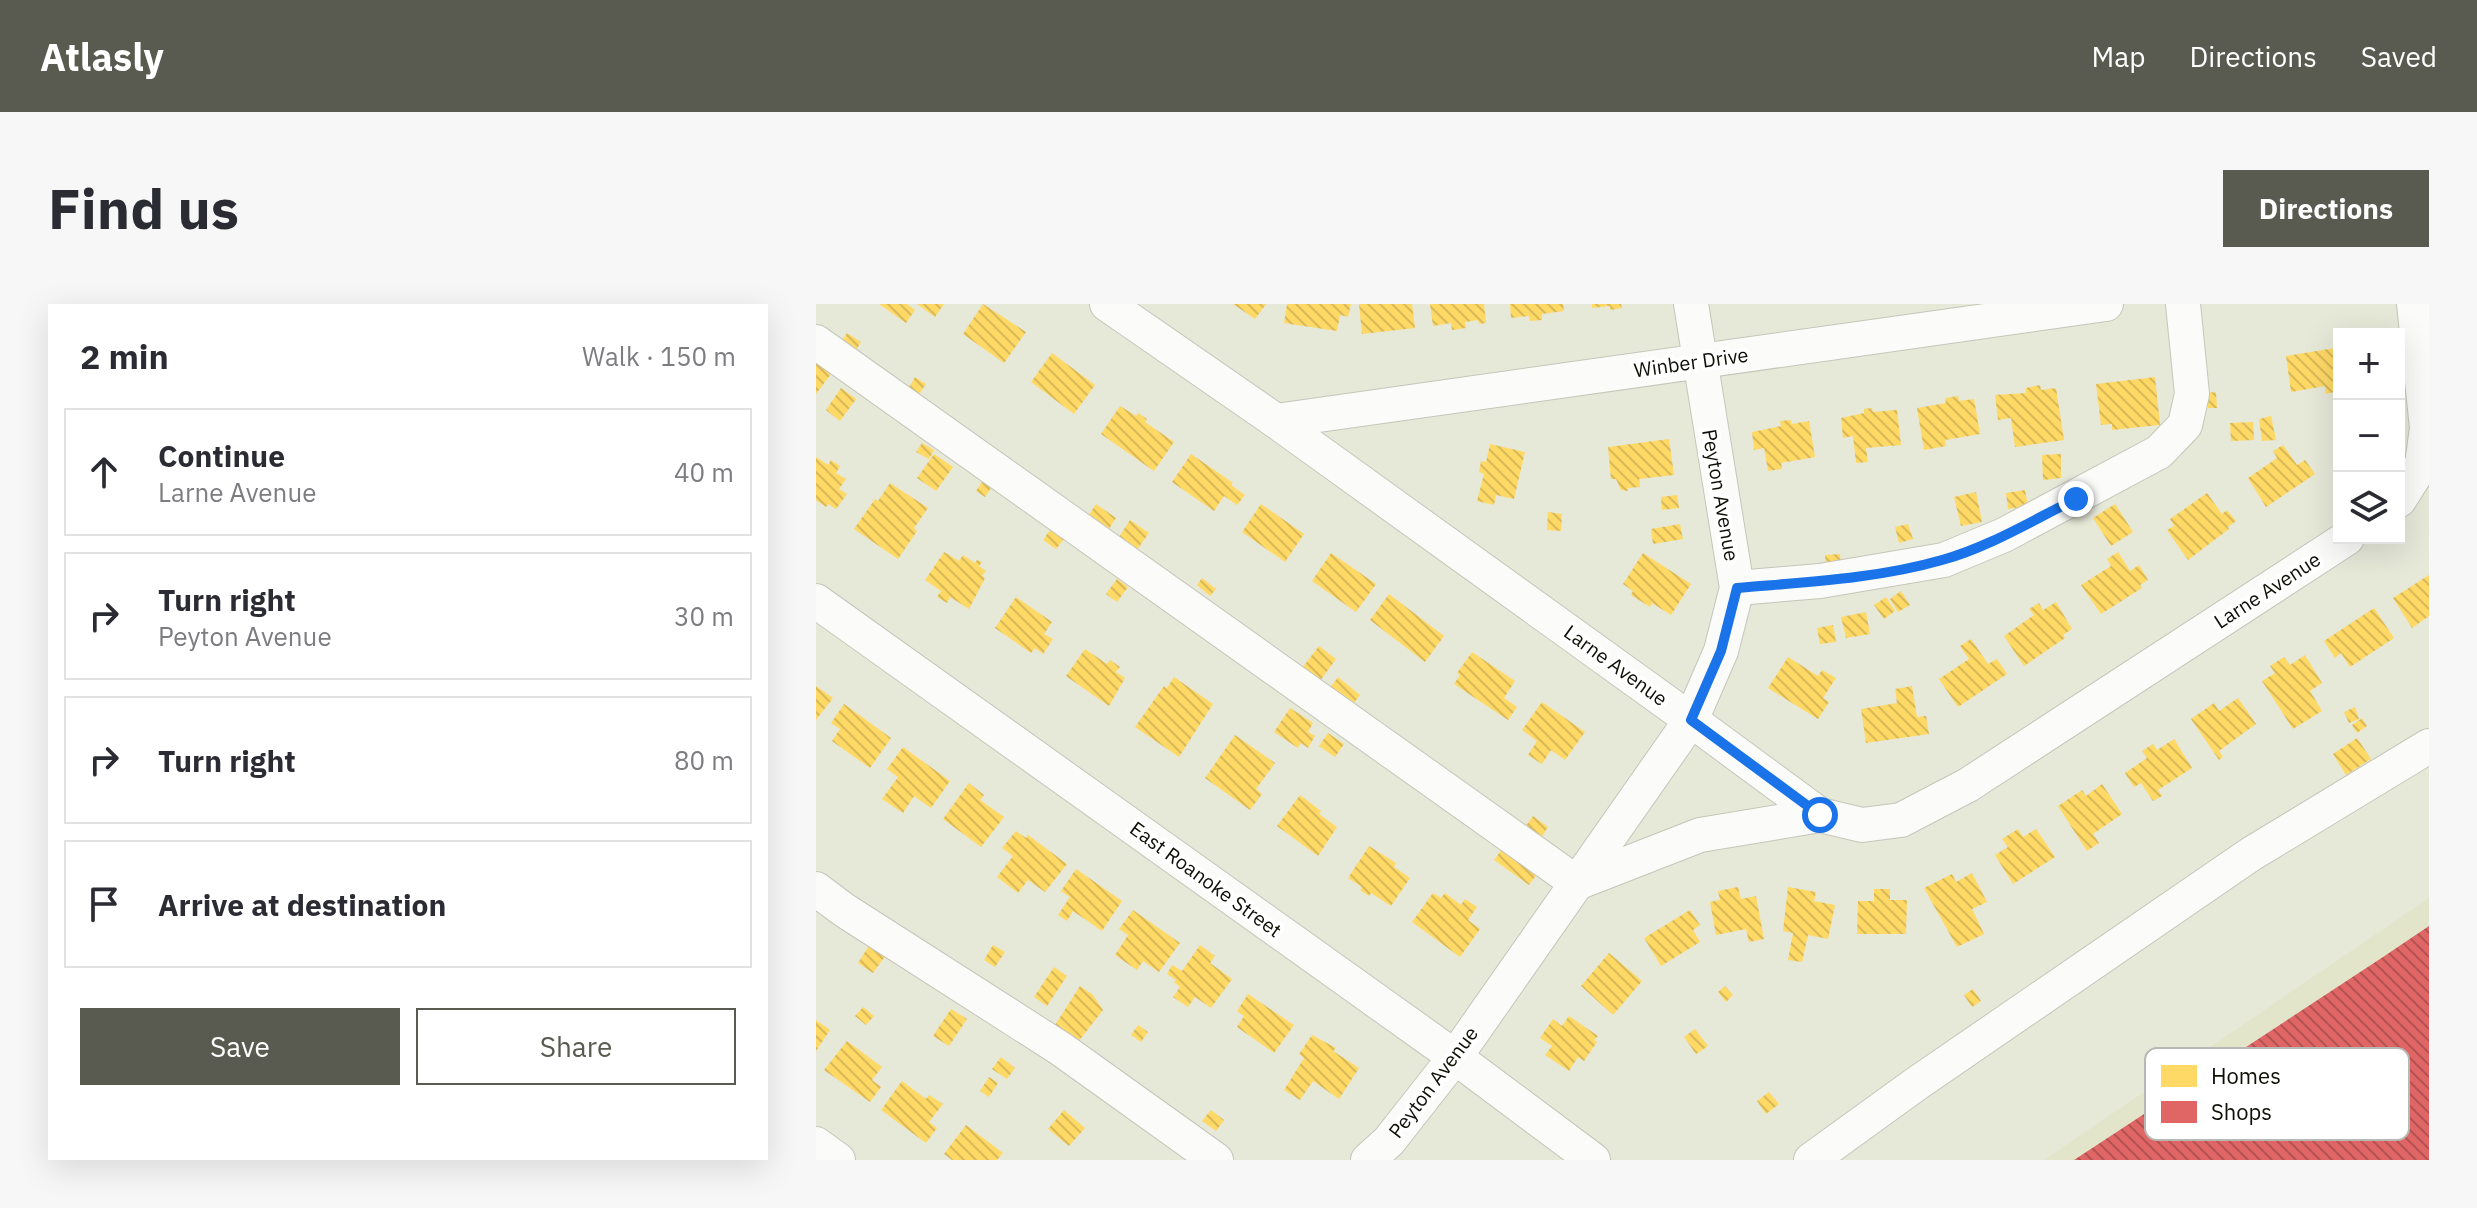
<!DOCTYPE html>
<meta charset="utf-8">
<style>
:root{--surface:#fff;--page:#f7f7f7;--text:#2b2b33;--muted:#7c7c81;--line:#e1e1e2;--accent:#5a5b50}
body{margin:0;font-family:"IBM Plex Sans",sans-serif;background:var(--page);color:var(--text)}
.controls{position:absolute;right:24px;top:24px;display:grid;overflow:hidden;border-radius:0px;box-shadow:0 8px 32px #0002}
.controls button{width:72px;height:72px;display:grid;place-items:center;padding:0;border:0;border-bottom:2px solid var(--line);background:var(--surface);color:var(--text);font:40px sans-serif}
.stop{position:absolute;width:24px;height:24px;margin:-18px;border:6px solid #1a73e8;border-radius:50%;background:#fff}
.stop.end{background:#1a73e8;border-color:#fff;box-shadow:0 2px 8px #0008}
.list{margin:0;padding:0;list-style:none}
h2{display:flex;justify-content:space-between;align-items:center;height:104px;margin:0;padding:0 32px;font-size:34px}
h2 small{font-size:26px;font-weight:400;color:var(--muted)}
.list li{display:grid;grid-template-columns:52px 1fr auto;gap:24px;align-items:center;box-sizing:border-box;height:128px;margin:0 16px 16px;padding:0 16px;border:2px solid var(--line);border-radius:0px}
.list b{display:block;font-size:30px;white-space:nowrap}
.list p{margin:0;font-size:26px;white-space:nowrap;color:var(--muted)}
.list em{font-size:26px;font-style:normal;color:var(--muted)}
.actions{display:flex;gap:16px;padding:24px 32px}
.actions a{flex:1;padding:18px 0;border:2px solid var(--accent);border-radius:0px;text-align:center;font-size:28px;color:var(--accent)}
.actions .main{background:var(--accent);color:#fff}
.icon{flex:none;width:44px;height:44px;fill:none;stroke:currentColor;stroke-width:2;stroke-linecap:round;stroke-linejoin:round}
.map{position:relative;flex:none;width:1613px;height:856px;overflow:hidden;border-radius:0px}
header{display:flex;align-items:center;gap:48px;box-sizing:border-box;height:112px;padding:0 40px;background:var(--accent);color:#fff}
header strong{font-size:38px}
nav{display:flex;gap:44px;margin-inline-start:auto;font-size:28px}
.intro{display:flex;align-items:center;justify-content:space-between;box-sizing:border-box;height:192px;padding:0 48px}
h1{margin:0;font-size:56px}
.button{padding:20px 36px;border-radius:0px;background:var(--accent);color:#fff;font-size:28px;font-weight:700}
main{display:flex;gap:48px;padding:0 48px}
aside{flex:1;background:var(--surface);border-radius:0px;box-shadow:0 8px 32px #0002}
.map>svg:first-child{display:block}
.built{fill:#e3e5cb}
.homes{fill:url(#homes-back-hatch)}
.shops{fill:url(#shops-back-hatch)}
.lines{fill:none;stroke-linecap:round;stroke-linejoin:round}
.minor-casing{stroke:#c5c6ba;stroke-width:36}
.minor{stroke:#fbfcf9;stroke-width:34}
.route{stroke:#1a73e8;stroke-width:10}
.labels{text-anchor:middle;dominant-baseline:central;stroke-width:8;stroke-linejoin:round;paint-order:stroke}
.street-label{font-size:20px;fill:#0e0f06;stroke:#fff}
.key{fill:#fff;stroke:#b7b7b4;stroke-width:2}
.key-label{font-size:22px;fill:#0e0f06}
</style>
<header>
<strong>Atlasly</strong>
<nav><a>Map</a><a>Directions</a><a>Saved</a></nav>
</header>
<div class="intro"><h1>Find us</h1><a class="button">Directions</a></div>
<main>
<aside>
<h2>2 min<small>Walk · 150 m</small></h2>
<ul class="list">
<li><svg class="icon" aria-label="ahead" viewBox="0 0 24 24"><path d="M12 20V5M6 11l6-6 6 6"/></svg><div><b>Continue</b><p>Larne Avenue</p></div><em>40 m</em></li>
<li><svg class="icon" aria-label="right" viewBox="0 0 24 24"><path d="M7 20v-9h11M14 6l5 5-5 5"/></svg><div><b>Turn right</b><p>Peyton Avenue</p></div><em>30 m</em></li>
<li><svg class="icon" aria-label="right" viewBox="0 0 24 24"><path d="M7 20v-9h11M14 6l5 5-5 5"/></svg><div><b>Turn right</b></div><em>80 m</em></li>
<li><svg class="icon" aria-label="arrive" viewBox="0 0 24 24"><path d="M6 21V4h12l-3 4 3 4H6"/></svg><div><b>Arrive at destination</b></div></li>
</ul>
<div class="actions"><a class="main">Save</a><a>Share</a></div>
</aside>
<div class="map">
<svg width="1613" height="856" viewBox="0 0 1613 856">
<defs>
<pattern id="homes-back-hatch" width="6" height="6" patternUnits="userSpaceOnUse" patternTransform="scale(2)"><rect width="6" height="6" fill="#ffd966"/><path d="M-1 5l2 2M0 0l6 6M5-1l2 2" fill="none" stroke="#d9b957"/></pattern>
<pattern id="shops-back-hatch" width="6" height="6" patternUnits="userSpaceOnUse" patternTransform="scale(2)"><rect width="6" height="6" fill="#e06666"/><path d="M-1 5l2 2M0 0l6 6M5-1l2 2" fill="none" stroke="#b45252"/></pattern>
</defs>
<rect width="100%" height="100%" fill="#e6e8d8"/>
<polygon class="built" points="1613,594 1613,856 1228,856"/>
<g class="homes">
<polygon points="63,0 91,0 99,6 90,19"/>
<polygon points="101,0 128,0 119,13"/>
<polygon points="167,0 210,28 188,59 147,30"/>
<polygon points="417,0 450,0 439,15"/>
<polygon points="471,0 535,0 532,13 524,11 521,27 468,19"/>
<polygon points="543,0 596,0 599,24 546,30"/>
<polygon points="614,0 668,0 670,19 663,20 662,16 649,18 650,24 636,26 635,19 617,22"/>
<polygon points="694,0 747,0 748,7 726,10 726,16 714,17 713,12 695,14"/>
<polygon points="776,0 805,0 806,4 794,6 794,2 776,4"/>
<polygon points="31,29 45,38 39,48 25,38"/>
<polygon points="1519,44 1520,49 1523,48 1523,87 1510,90 1509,82 1475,88 1470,52"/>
<polygon points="236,49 279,81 258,110 215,78"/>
<polygon points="0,59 15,70 0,90"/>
<polygon points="99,73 110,80 101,93 91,87"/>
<polygon points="1339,73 1344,121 1296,126 1296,120 1285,121 1280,80"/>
<polygon points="1224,81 1225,86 1240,84 1248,136 1199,143 1195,114 1182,116 1179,91 1210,89 1210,84"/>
<polygon points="25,84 40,95 24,117 10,106"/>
<polygon points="1400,88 1401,104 1392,104 1391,89"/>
<polygon points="1142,92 1143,97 1158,95 1164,130 1129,136 1130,142 1108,146 1101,104 1130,99 1129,94"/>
<polygon points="304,102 320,112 322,109 331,115 329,118 358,138 338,167 285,130"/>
<polygon points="1056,104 1057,108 1081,106 1085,141 1050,144 1052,158 1040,159 1037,132 1027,134 1025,114 1048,109 1048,105"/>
<polygon points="1455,112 1460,136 1446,137 1443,115"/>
<polygon points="975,116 975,120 993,117 999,153 965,159 966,165 952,167 948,144 938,146 936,128 965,122 964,117"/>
<polygon points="1437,118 1438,136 1415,137 1414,119"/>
<polygon points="853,135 858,171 823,175 824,183 812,184 812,187 805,186 800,175 795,175 792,143"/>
<polygon points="106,139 118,146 113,155 100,148"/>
<polygon points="674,140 709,148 698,195 680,191 678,201 661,197 668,170 663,168 665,157 670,158"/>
<polygon points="1467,141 1481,161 1489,156 1499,170 1450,203 1432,174 1461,154 1457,147"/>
<polygon points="118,150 137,163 120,187 101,174"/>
<polygon points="375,150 417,179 415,181 429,191 421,201 408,192 398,207 356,178"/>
<polygon points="1245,150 1245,174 1227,176 1226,151"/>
<polygon points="0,153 12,161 15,156 24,162 20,169 30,175 23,185 31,190 20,205 12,200 10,203 0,196"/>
<polygon points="166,178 175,184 169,193 160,187"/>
<polygon points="74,179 112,204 98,224 101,227 82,255 38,225 59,195 62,197"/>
<polygon points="1209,186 1212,202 1192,205 1190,189"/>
<polygon points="1160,188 1166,218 1145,222 1138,193"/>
<polygon points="1391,189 1406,210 1411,206 1420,217 1412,223 1413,225 1372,256 1351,226 1358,222 1354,215"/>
<polygon points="861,191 863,204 846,206 845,193"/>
<polygon points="280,200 300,214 291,228 271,214"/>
<polygon points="445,200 488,230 469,258 426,228"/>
<polygon points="1299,200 1317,228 1295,242 1277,214"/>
<polygon points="732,208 746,210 745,227 731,226"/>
<polygon points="314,216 333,229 321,246 303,233"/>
<polygon points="864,220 867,235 837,240 835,225"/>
<polygon points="1092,220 1097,235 1083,239 1079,223"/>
<polygon points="234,226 248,235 240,245 227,236"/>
<polygon points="128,248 143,257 147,251 159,259 161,256 166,258 163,262 170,267 166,272 169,274 153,305 134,293 131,299 121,293 125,287 109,276"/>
<polygon points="1302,248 1314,267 1323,261 1332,276 1324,281 1326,284 1285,310 1265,281 1295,262 1291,255"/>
<polygon points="515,249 560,280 540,308 496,277"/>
<polygon points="827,249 875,280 855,311 836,299 834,303 815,291 817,287 807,280"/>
<polygon points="1024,250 1025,260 1010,261 1009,251"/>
<polygon points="1613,271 1613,312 1596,324 1577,294"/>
<polygon points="386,274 400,285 394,292 381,281"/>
<polygon points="301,275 312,283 301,298 290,290"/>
<polygon points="1085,287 1094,301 1082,308 1074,295"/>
<polygon points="573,290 628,332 609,358 554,316"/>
<polygon points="200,293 236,318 228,330 237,335 227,350 219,344 215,349 179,324"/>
<polygon points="1070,293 1079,307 1068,315 1058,301"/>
<polygon points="1240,298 1256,325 1247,331 1249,334 1208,362 1188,332 1218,311 1213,305 1223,299 1227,306"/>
<polygon points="1558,304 1578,334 1534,363 1525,349 1519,354 1508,337"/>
<polygon points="1050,308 1054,330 1030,334 1025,313"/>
<polygon points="1017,321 1020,338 1004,340 1001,324"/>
<polygon points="1155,335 1172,360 1181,355 1191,370 1142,403 1123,375 1153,355 1144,342"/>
<polygon points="503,342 520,355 504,377 486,364"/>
<polygon points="269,345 291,360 294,356 304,363 300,368 309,374 293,402 250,372"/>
<polygon points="656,348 699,377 688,394 701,403 692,416 638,380 644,371 641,369"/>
<polygon points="1489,351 1506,379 1494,387 1506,407 1477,425 1446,377 1459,369 1454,362 1468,353 1474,361"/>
<polygon points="972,353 1002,372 1006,366 1020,374 1007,394 1013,398 1002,415 952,384"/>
<polygon points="358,373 397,400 363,453 319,423 348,382 351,384"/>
<polygon points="522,373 544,391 534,404 511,388"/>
<polygon points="0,382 17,394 0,416"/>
<polygon points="1096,382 1101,413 1110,412 1113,430 1050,439 1045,405 1081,399 1079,385"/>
<polygon points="1422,394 1440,420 1403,447 1407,453 1403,456 1375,415 1398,399 1403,407"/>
<polygon points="726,398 769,428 749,456 735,446 726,460 712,451 721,437 706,426"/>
<polygon points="28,400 75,434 54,464 16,437 24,425 15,419"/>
<polygon points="1539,403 1543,415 1533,419 1528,408"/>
<polygon points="474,404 497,419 492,428 499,432 492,444 485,439 482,444 458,428"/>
<polygon points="1546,414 1551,422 1541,429 1536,421"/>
<polygon points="512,429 528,440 519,453 503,442"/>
<polygon points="419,431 459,459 440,485 446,490 434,506 389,474"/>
<polygon points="1541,434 1555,455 1530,471 1517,450"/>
<polygon points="1358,435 1376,464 1342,486 1346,492 1337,497 1325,479 1318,483 1309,469 1331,454 1326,447 1337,440 1341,446"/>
<polygon points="87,443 134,477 115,504 98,492 87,509 66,495 82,473 71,465"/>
<polygon points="153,479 168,491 164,496 188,513 165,543 127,515"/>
<polygon points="1286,480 1306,510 1277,530 1283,539 1271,547 1242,502 1266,486 1270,492"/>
<polygon points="484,491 505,507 503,510 521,523 502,552 461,522"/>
<polygon points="717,512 732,523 725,534 709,523"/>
<polygon points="1202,525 1207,533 1220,525 1239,553 1197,580 1179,551 1192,543 1186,535"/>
<polygon points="200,527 210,534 212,531 251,560 229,588 212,576 202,589 181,573 197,552 186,544"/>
<polygon points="689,541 724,566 713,581 678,556"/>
<polygon points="553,542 580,559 578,563 594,574 575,602 555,589 553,592 544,586 546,583 532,574"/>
<polygon points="260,565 306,597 286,627 257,607 251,617 242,611 254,593 245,587"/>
<polygon points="1156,569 1171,598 1156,605 1168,630 1141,643 1108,584 1136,570 1140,578"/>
<polygon points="922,583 925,595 940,592 948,635 933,638 930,625 900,631 894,598 904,596 902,587"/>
<polygon points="972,583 1000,588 998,597 1019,601 1012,635 992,631 986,658 972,656 977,629 967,627"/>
<polygon points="1058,585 1074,585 1074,596 1091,596 1090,630 1041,630 1042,597 1058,597"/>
<polygon points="617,589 625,594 629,589 645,601 649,595 661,603 652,616 664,625 644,653 596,618"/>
<polygon points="317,606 364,639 343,668 327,657 321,666 299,651 312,631 303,625"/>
<polygon points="874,606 884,621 877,626 884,638 845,662 828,634"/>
<polygon points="54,640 70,651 57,669 42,659"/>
<polygon points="177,641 189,648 179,663 168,656"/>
<polygon points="384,641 399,652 394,659 416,675 395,704 379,693 372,703 357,693 364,683 358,678 360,676 351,670 356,661 366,667"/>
<polygon points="793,649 826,677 797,711 765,682"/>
<polygon points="238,663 251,672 231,702 218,693"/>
<polygon points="264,682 277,691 287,706 262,738 239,721"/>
<polygon points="909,682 917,691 910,698 902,688"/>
<polygon points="1157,685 1165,697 1156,703 1148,691"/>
<polygon points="432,690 478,721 458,749 421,723 428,712 421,707"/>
<polygon points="47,703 58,712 50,721 39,712"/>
<polygon points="135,705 151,715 133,742 117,732"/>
<polygon points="753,712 782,732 778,736 781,738 768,757 762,753 753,767 729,751 736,742 724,734 737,715 746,722"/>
<polygon points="0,716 14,726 0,747"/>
<polygon points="322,721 332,728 325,738 315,731"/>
<polygon points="879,725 892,742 880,750 868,733"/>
<polygon points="496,731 520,744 517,747 543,764 523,795 497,777 484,796 468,786 488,754 483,750"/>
<polygon points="31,737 66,763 56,776 65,783 54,798 8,766"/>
<polygon points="185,753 199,764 191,775 176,765"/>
<polygon points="173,773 182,779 173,793 164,787"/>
<polygon points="86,777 110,795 113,791 127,800 113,818 121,824 110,839 65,806"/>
<polygon points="953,788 963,800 950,810 941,797"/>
<polygon points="248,806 269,824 253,842 232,825"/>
<polygon points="395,806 408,816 400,827 386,817"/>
<polygon points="150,821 187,849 181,856 136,856 128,850"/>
</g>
<polygon class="shops" points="1613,622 1613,856 1258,856 1567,653"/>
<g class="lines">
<g class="minor-casing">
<g id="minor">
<polyline points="291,0 460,117 875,416 1004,511 1046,521 1085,516 1152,481 1531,234"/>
<polyline points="0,38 761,579 884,531 1004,511"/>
<polyline points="460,117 1290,0"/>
<polyline points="1583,196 1606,160 1611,124 1598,0"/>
<polyline points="921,284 1004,277 1128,256 1188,231 1343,148 1369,121 1376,90 1367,0"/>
<polyline points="0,297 639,753 777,856"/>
<polyline points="0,585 28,606 245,745 400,856"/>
<polyline points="0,840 22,856"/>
<polyline points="552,856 573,837 639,753 875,416 905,347 921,284 875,0"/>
<polyline points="995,856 1100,780 1435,550 1613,442"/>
</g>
</g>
<use href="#minor" class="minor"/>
</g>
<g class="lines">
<path class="route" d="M1004 511 875 416 905 347 921 284C989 278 1060 275 1126 256 1173 243 1217 216 1260 195"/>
</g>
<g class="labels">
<g class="street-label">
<text transform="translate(875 58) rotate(-8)">Winber Drive</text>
<text transform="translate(905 191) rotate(80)">Peyton Avenue</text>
<text transform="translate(1451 286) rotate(-33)">Larne Avenue</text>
<text transform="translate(800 361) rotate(36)">Larne Avenue</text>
<text transform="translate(390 575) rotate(36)">East Roanoke Street</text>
<text transform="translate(617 778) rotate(-53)">Peyton Avenue</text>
</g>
</g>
<rect x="1329" y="744" width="264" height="92" rx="12" class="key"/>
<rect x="1345" y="761" width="36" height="22" fill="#ffd966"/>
<rect x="1345" y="797" width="36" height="22" fill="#e06666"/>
<g class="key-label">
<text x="1395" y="780">Homes</text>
<text x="1395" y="816">Shops</text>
</g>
</svg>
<div class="controls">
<button>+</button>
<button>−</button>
<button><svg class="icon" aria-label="layers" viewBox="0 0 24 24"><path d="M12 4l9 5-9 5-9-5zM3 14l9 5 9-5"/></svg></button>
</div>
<div class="stop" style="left:1004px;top:511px"></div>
<div class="stop end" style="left:1260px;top:195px"></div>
</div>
</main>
